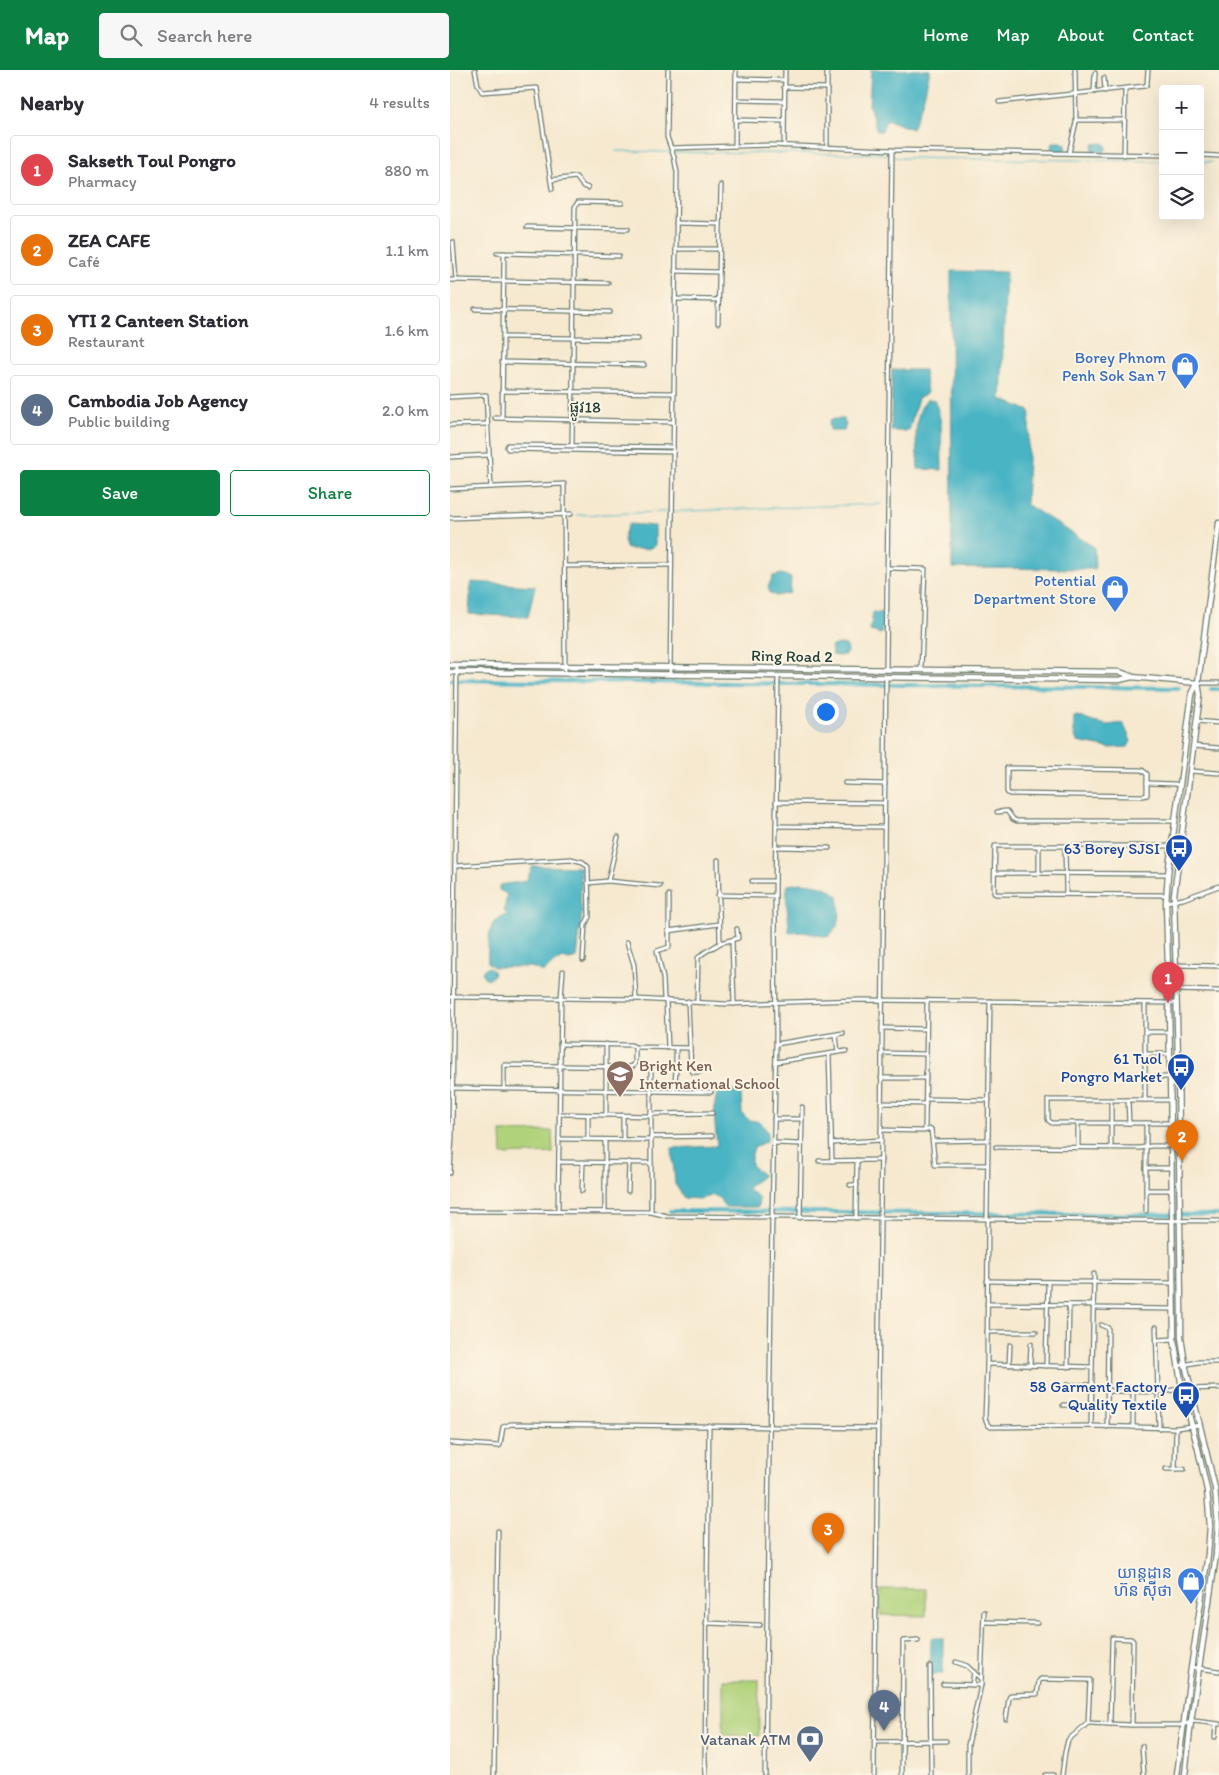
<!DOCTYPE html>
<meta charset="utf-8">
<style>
:root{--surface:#fff;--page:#f7f7f7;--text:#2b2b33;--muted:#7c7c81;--line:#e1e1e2;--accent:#0b8043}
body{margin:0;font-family:Itim,"Noto Sans Khmer",sans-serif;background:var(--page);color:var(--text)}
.controls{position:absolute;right:15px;top:15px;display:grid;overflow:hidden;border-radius:5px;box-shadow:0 5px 20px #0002}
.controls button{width:45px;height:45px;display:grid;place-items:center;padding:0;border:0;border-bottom:1px solid var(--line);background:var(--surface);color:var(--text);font:25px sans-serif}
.you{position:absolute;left:375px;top:641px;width:18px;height:18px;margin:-12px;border:4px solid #fff;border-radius:50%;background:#1a73e8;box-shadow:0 0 0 8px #1a73e833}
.badge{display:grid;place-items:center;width:32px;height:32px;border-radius:50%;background:var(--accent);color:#fff;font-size:16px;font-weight:700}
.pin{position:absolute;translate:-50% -41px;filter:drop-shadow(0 1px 2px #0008)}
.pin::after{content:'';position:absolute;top:26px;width:18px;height:15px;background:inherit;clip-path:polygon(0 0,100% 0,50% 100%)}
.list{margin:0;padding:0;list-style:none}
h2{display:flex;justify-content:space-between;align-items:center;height:65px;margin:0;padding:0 20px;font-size:21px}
h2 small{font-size:16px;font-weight:400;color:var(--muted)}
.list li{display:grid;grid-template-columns:32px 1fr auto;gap:15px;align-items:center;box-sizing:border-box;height:70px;margin:0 10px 10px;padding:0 10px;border:1px solid var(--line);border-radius:5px}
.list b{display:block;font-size:19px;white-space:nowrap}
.list p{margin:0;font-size:16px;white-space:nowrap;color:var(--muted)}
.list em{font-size:16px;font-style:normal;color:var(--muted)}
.actions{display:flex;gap:10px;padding:15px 20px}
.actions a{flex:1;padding:11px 0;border:1px solid var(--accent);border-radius:5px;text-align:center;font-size:18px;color:var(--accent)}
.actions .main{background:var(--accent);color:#fff}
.icon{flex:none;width:28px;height:28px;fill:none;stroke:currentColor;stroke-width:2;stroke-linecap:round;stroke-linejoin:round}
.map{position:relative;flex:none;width:769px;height:1705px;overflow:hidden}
header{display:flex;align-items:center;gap:30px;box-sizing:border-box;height:70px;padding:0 25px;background:var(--accent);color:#fff}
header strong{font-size:24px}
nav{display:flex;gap:28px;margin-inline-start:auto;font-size:18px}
.search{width:350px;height:45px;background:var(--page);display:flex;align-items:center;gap:12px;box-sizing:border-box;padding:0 18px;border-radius:5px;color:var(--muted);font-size:19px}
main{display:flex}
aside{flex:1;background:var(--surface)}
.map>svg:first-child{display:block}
.green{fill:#b0d27a;stroke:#688857}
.water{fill:#48b4c4;stroke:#34787c}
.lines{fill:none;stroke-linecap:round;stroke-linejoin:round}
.stream{stroke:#48b4c4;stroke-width:1}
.canal{stroke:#48b4c4;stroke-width:4}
.minor-casing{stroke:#6a796b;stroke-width:5.5}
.major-casing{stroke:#6a796b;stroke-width:7}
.minor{stroke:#fff;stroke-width:3}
.major{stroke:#fff;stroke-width:4.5}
.labels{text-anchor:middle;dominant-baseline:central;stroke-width:4;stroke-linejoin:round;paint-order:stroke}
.shop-label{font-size:16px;fill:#366cbe;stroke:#fcf5e5;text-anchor:end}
.street-label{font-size:16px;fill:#1f3d34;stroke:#fcf5e5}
.transit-label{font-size:16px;fill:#164399;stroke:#fcf5e5;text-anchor:end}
.education-label{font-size:16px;fill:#785e54;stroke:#fcf5e5;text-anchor:start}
.service-label{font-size:16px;fill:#4e5e75;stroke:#fcf5e5;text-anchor:end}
</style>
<header>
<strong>Map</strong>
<div class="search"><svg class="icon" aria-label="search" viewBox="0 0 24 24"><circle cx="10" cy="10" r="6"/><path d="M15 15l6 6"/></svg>Search here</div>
<nav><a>Home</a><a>Map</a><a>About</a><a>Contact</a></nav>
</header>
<main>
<aside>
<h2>Nearby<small>4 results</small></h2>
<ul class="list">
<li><span class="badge" style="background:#e0444e">1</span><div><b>Sakseth Toul Pongro</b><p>Pharmacy</p></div><em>880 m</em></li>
<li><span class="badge" style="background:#e8710a">2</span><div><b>ZEA CAFE</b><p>Café</p></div><em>1.1 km</em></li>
<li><span class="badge" style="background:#e8710a">3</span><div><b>YTI 2 Canteen Station</b><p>Restaurant</p></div><em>1.6 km</em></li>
<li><span class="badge" style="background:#5c6f8a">4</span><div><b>Cambodia Job Agency</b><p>Public building</p></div><em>2.0 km</em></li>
</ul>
<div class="actions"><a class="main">Save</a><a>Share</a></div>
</aside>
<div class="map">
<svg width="769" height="1705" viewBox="0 0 769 1705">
<rect width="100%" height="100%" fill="#fcf5e5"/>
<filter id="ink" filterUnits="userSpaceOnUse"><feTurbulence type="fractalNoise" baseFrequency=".02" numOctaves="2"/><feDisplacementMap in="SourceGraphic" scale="10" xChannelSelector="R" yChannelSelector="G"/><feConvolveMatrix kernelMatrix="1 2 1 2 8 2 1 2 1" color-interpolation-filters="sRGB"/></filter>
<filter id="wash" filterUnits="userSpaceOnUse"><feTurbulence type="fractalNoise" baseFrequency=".0096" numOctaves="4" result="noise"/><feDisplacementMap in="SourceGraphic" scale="20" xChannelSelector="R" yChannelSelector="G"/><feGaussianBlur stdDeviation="1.12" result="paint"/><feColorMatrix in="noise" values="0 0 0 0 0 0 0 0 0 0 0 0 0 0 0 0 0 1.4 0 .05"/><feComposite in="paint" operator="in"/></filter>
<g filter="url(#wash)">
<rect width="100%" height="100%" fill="#f6e9d0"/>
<g class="green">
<polygon points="102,1061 103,1083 52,1085 51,1062"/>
<polygon points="430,1519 476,1519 476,1546 430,1545"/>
<polygon points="273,1610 309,1610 309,1666 273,1665"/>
</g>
<g class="water">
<polygon points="421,0 480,0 473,31 462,59 438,50 435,52 432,61 427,61 419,35"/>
<polygon points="603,72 611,72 616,74 615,81 604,82 601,80"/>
<polygon points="653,73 656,75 656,80 654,82 642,82 643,74"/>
<polygon points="501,201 556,202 551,329 580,341 576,434 644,477 645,499 502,498"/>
<polygon points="442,300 474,300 477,323 468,328 459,361 441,361"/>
<path d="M477 329 485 330 491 352 492 400 468 399C467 377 461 346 477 329Z"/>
<polygon points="385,349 394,349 396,355 394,361 381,361 379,355 380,350"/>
<path d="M179 454 205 456V476L197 479H177C172 470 174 463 179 454Z"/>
<polygon points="332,504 341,508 340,523 326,526 320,523 318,517 323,506"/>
<polygon points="21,512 85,516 78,547 19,544"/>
<polygon points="423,542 433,543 434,550 431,564 420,561"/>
<polygon points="390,574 396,575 398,580 395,585 388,586 383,585 381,577 385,575"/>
<polygon points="627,646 643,652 658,655 673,653 681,671 678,677 659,678 627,672 624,663 624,647"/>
<path d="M83 796 130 797C133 812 128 828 132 842L127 888 119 890 113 888 102 894 94 902 81 897H44L38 893C37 884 38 856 46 850 48 848 53 847 57 845L54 840 57 826 55 823 49 820V817L50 815 76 811Z"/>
<path d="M350 813C365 814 377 815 388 826 390 845 393 853 378 867L353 862 339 863C338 857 339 851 338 846 337 835 335 826 338 815Z"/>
<circle cx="38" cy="903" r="5.5"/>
<path d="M269 1021H287L291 1024 292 1043 299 1050 311 1052 318 1063 317 1071 304 1077 301 1088V1095L313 1105 297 1118 309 1128 308 1137H274L270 1129 264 1125 250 1129 234 1128 225 1114 222 1078 267 1076C266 1063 261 1030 269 1021Z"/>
<polygon points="481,1568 493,1568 493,1604 480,1604"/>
</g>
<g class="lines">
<g class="stream">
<polyline points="166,81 220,82"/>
<polyline points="224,82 434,84 440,86"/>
<polyline points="444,87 450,88 713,91"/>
<polyline points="750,92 762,92"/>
<polyline points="127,445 431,434"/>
</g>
<g class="canal">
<polyline points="0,610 729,618"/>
<polyline points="761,619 769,619"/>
<polyline points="220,1141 769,1145"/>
</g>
</g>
</g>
<g filter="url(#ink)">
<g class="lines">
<g class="minor-casing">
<g id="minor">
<polyline points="25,0 28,15 32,22 87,18 102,119"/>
<polyline points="218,0 217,67 224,87 227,102 220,604"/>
<polyline points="654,8 655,21"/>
<polyline points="286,9 335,10"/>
<polyline points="334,17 377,18"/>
<polyline points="644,22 645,3"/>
<polyline points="286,30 334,31"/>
<polyline points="549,32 695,16 697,14 698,0"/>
<polyline points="286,50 334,51"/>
<polyline points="627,50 674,50"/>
<polyline points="285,76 286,0"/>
<polyline points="334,76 335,0"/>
<polyline points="377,77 377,0"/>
<polyline points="221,78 320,75 442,80 713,85"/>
<polyline points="619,83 626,52 625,0"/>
<polyline points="674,85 675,19"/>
<polyline points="750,85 769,86"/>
<polyline points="101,110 126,107 133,116 138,118"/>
<polyline points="226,153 270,154"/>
<polyline points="77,157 178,159"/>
<polyline points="3,172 6,210"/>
<polyline points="226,179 269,179"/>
<polyline points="47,183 169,186"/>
<polyline points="225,201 269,202"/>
<polyline points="0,210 158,213"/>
<polyline points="225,229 269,230"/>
<polyline points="25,239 160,242"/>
<polyline points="268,253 271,115"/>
<polyline points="53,267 188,269"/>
<polyline points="52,292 194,295"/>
<polyline points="52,321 224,323"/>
<polyline points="0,327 36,325 41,417"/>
<polyline points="45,348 223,352"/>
<polyline points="52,348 54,183"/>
<polyline points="0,355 37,354"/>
<polyline points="122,376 125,137 128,132 172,133"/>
<polyline points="223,377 58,375 57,377 58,379 223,382"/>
<polyline points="0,387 39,385"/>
<polyline points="0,419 114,414 115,602"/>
<polyline points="0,448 121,444"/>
<polyline points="115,496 221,495"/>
<polyline points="438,498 475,499 471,600"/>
<polyline points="436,600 442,80"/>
<polyline points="748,613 769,613"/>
<polyline points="746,651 769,653"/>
<polyline points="743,676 769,678"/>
<polygon points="557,698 692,700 697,704 697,725 693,726 559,724 557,722"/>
<polyline points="740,701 769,703"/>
<polyline points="395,713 435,714"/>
<polyline points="697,713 725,714 730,716"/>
<polyline points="326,732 434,733"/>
<polyline points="547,742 557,741 563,749 567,751 725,751"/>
<polyline points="326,756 434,757"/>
<polyline points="589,776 589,802"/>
<polyline points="326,777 379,778"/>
<polyline points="615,777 616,824"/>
<polyline points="5,796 121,789 133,792 138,797 139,847 135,855 133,890"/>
<polyline points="545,803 718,804"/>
<polyline points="158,811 168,767"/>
<polyline points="302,811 325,811"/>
<polyline points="138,813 158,811 210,816"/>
<polyline points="268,825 325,826"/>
<polyline points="716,825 546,824 544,823 545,776 722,776"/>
<polyline points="716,832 733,829 769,816"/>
<polyline points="218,861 269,854"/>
<polyline points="282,870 284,934"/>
<polyline points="177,872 184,895 186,929"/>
<polyline points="270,873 288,868 287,859"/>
<polyline points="726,895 769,896"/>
<polyline points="719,920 769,921"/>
<polyline points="0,927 186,929 276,934 411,930 726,933"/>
<polyline points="214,929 213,908 207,881 219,877 219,825"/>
<polyline points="216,930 218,978"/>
<polyline points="238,931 241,999 243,1002 249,1002"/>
<path d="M247 932 248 888C254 881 262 879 270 873L268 790"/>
<polyline points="695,933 695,1030"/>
<polyline points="432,958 476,959"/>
<polyline points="695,962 719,962"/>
<polyline points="386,965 388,982"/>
<polyline points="110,974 181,975 185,977 240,978"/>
<polyline points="326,974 393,963"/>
<polyline points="432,983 476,984"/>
<polyline points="379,984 382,1091"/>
<polyline points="695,984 720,984"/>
<polyline points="326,992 396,981"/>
<polyline points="695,1007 720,1007"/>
<polyline points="431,1008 476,1008"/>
<polyline points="3,1018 261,1022"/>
<polyline points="54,1019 54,995 179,997 183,996 185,993 185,977"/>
<polyline points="224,1021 226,1001 226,978"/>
<polyline points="476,1029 539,1030"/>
<polyline points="661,1030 661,1077"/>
<polyline points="678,1030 679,1053"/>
<polyline points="720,1030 598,1030 598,1049 599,1051 602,1053 721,1053"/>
<polyline points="431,1033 476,1034"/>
<polyline points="110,1044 201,1046"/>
<polyline points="201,1044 262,1043"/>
<polyline points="138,1045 138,1069"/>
<polyline points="156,1045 156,974"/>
<polyline points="324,1049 352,1049 350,1148"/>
<polyline points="352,1049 352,1037"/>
<polyline points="628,1053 628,1077"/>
<polyline points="696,1053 696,1141"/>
<polyline points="431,1060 473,1061 481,1059 485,1095 537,1095"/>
<polyline points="475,1060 477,930"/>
<polyline points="201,1067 262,1066"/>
<polyline points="109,1069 201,1070"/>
<polyline points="173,1070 173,1045"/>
<polyline points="484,1071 538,1070"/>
<polyline points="324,1073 351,1074"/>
<polyline points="382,1073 431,1070"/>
<polyline points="546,1077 690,1078 701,1076 729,1076"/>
<polyline points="369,1091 431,1090"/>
<polyline points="109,1092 201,1093"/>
<polyline points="696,1098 721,1098"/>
<polyline points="0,1103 2,1066 7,595"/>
<polyline points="400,1115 407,1115"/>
<polyline points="696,1120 722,1120"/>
<polyline points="132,1121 133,1092"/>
<polyline points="178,1121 179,1092"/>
<polyline points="0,1141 201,1142 217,1146 769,1151"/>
<polyline points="108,1141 111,928 113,901"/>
<polyline points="155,1141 155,1070"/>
<polyline points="201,1142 201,1002"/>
<polyline points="406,1148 407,1090"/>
<polyline points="537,1149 540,931"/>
<polyline points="538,1149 537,1294 642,1297"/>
<polyline points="537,1211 723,1213"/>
<polyline points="537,1234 644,1235"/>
<polyline points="644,1238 723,1239"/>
<polyline points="651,1255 658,1258 657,1357"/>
<polyline points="706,1257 709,1358"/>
<polyline points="537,1262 586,1262"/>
<polyline points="707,1270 724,1269"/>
<polyline points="537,1294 535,1348 538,1355 541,1357 641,1356 726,1358 750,1355"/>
<polyline points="559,1295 560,1275"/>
<polyline points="580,1296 581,1274"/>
<polyline points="596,1296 598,1212"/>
<polyline points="728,1296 748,1292 769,1292"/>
<polyline points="618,1297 619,1235"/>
<polyline points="617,1315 642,1315"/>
<polyline points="740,1319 769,1318"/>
<polyline points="657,1321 714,1322 732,1318"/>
<polyline points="683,1321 683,1357"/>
<polyline points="613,1335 641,1336"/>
<polyline points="641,1356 644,1204"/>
<polyline points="0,1373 49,1376 50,1375 53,1357 61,1354 428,1358"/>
<polyline points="716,1399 734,1399"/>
<polyline points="725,1399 726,1358"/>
<polyline points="534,1552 587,1553"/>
<polyline points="256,1553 310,1555"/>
<polyline points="506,1592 517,1596 531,1609"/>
<polyline points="480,1596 481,1705"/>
<polyline points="741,1597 769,1601"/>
<polyline points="493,1614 531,1615"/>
<polyline points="522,1615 524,1602"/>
<polyline points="556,1649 559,1628 561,1625 587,1624 589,1611 591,1609 640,1610 638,1653 618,1670 615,1682 612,1705"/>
<polyline points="638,1653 682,1655"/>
<polyline points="660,1654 662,1570 662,1568 681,1569 683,1571 682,1655 733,1655 744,1651 769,1654"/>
<polyline points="765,1667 766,1654"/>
<polyline points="425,1672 496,1671"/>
<polyline points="692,1676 694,1705"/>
<polyline points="44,1705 48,1461"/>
<polyline points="256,1705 255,1689 259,1355"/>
<polyline points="315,1705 322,1144 326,974 325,826 328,606"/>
<polyline points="424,1705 436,607"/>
<polyline points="452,1705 453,1571 468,1570"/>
<polyline points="518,1705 518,1675 531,1615 534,1542"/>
<polyline points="595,1705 603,1705"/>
</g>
</g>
<g class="major-casing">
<g id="major">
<polyline points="0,595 670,602 681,606"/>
<polyline points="0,602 669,610 682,607 748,613"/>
<polyline points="727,1705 740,1605 758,1484 760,1456 757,1420 748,1379 732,1318 724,1269 719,933 716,832 718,804 742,624 747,614"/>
<polyline points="735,1705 741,1651 766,1485 768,1456 765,1418 735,1294 731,1267 731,1239 728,989 724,825 750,625 748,613 769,453"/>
</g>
</g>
<use href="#minor" class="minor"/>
<use href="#major" class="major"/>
</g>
</g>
<defs>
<g id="shop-pin" transform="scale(1.4375)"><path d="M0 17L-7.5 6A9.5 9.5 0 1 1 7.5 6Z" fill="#3f7fe0" stroke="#fcf5e5"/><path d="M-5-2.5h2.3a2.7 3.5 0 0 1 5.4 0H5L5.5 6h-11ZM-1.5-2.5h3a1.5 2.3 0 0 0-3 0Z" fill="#fff"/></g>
<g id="bus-pin" transform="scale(1.4375)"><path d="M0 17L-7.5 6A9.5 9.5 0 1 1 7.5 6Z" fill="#1a4fb4" stroke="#fcf5e5"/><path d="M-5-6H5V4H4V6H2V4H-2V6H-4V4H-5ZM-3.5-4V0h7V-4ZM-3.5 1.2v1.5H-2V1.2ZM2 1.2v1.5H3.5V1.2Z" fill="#fff"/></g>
<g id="school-pin" transform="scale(1.4375)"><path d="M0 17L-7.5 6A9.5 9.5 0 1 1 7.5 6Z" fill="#8d6e63" stroke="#fcf5e5"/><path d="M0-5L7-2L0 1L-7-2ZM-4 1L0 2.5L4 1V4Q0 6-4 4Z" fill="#fff"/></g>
<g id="bank-pin" transform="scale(1.4375)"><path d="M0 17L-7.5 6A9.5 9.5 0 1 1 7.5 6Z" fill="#5c6f8a" stroke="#fcf5e5"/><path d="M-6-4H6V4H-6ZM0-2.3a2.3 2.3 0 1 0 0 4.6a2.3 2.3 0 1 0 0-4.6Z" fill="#fff"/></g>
</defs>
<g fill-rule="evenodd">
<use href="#shop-pin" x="735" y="296"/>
<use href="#shop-pin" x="665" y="519"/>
<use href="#bus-pin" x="729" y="778"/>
<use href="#bus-pin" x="731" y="997"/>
<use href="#school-pin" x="170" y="1004"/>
<use href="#bus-pin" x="736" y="1325"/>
<use href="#shop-pin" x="741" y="1511"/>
<use href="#bank-pin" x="360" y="1669"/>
</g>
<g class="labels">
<g class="shop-label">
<text x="716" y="287">Borey Phnom<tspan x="716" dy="18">Penh Sok San 7</tspan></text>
<text x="646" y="510">Potential<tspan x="646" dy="18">Department Store</tspan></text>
<text x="722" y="1502">យាន្ដដ្ឋាន<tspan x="722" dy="18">ហ៊ន ស៊ីថា</tspan></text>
</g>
<g class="street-label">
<text transform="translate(135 337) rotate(1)">ផ្លូវ18</text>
<text transform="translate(342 586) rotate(1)">Ring Road 2</text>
</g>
<g class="transit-label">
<text x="710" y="778">63 Borey SJSI</text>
<text x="712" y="988">61 Tuol<tspan x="712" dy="18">Pongro Market</tspan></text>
<text x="717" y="1316">58 Garment Factory<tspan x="717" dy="18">Quality Textile</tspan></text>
</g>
<g class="education-label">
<text x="189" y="995">Bright Ken<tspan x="189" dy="18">International School</tspan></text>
</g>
<g class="service-label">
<text x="341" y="1669">Vatanak ATM</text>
</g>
</g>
</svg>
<div class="controls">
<button>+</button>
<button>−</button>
<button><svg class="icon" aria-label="layers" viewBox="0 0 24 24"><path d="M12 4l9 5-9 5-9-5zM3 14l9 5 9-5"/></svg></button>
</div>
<div class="you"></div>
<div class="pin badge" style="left:718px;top:933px;background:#e0444e">1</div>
<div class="pin badge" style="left:732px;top:1091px;background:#e8710a">2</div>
<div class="pin badge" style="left:378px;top:1484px;background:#e8710a">3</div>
<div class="pin badge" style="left:434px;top:1661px;background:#5c6f8a">4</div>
</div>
</main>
